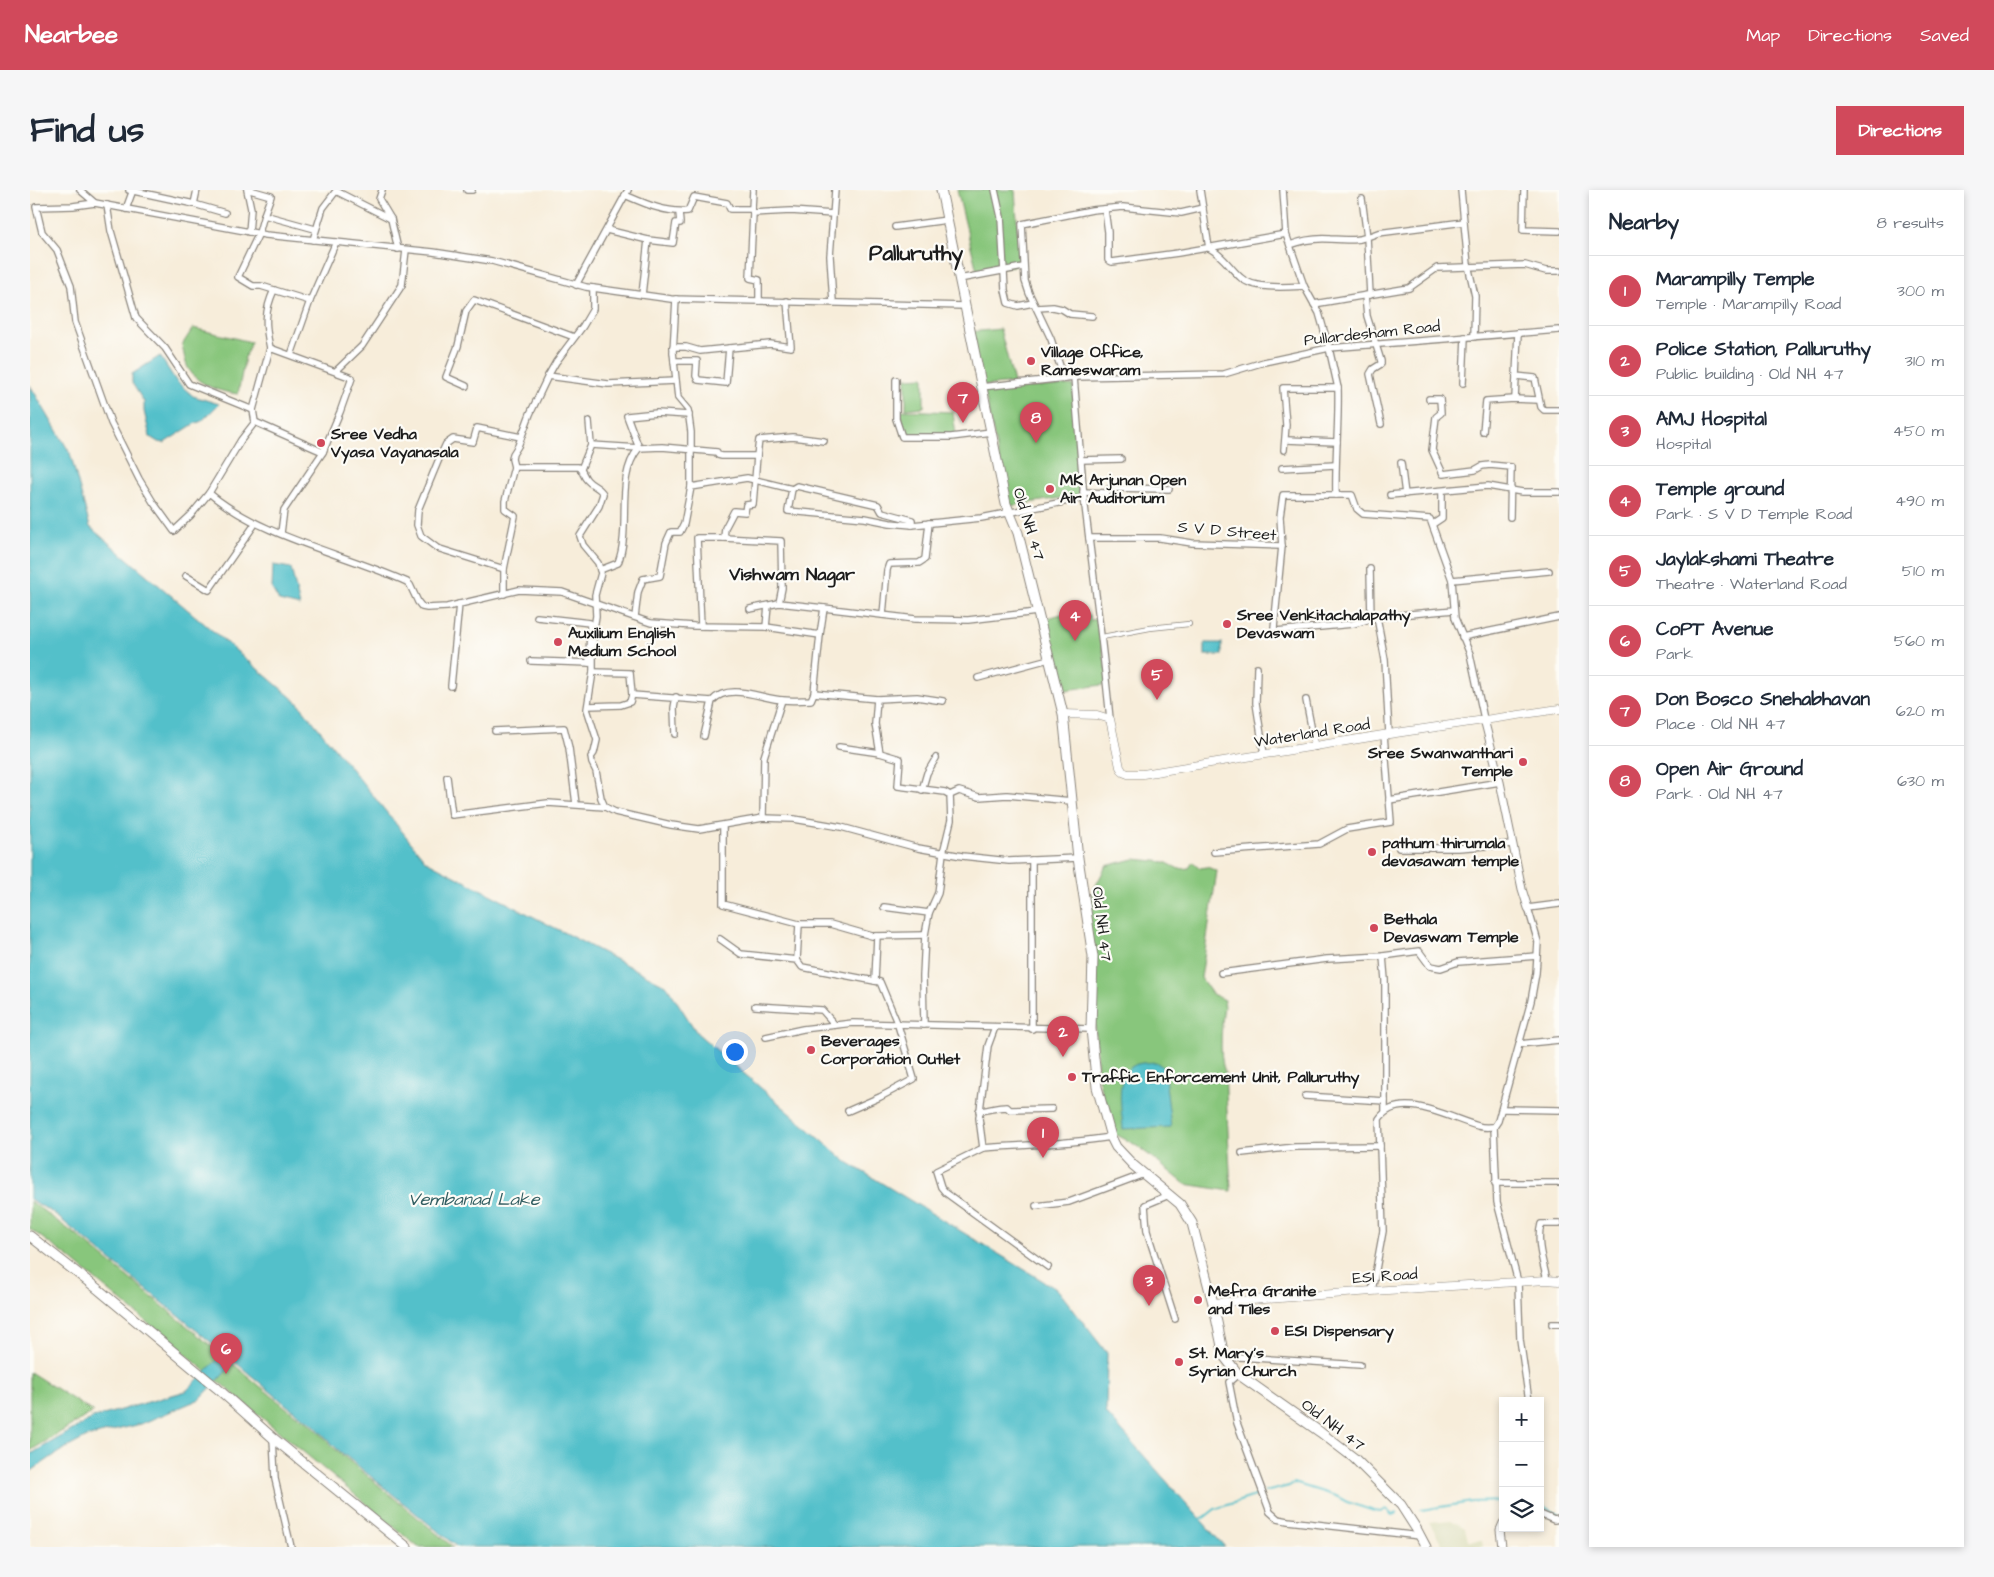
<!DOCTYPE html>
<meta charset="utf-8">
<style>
:root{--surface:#fff;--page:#f6f6f7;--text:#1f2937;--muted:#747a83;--line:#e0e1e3;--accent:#d1495b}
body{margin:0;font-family:"Architects Daughter",sans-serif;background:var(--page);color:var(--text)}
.controls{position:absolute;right:15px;bottom:15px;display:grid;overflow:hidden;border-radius:0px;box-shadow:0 2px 8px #0003}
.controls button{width:45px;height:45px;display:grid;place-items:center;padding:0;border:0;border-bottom:1px solid var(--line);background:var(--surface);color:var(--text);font:25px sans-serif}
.you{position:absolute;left:704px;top:861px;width:18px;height:18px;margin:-12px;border:4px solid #fff;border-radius:50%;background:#1a73e8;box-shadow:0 0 0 8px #1a73e833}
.badge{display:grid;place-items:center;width:32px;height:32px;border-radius:50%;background:var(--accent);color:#fff;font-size:16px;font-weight:700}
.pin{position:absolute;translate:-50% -41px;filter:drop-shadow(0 1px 2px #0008)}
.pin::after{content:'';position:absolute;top:26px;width:18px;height:15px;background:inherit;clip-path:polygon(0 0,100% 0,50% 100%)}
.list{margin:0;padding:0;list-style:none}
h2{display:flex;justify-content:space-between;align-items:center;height:65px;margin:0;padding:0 20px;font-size:21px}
h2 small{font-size:16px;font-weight:400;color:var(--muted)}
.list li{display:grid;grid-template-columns:32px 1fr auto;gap:15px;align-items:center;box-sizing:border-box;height:70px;padding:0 20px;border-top:1px solid var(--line)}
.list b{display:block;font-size:19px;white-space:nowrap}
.list p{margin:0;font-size:16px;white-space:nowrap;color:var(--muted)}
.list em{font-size:16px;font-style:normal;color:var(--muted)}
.icon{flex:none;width:28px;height:28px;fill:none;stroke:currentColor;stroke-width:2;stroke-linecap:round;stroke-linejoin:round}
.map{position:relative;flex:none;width:1529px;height:1357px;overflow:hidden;border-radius:0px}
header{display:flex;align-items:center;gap:30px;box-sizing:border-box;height:70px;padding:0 25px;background:var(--accent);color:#fff}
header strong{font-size:24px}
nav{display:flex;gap:28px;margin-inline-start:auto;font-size:18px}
.intro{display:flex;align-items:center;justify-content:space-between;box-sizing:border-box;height:120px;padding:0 30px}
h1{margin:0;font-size:35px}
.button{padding:12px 22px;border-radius:0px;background:var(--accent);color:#fff;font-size:18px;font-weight:700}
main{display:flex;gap:30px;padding:0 30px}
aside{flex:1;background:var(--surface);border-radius:0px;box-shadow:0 2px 8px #0003}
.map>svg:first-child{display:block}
.built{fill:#dddebc}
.green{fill:#88c67c;stroke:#52714c}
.water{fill:#52c0ca;stroke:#376e73}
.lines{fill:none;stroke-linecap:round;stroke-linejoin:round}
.stream{stroke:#52c0ca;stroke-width:2}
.pedestrian-casing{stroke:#8a847b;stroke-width:6}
.minor-casing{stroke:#8a847b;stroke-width:8}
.tertiary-casing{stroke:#8a847b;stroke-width:9}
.secondary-casing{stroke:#8a847b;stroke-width:9}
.primary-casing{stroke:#8a847b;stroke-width:11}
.trunk-casing{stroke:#8a847b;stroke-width:11}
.pedestrian{stroke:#fff;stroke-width:4.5}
.minor{stroke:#fff;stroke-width:5.5}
.tertiary{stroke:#fff;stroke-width:7}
.secondary{stroke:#fff;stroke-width:8}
.primary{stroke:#fff;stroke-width:9}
.trunk{stroke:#fff;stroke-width:9}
.poi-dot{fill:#d1495b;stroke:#fdfcf7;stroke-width:2}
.labels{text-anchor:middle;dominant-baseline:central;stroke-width:4.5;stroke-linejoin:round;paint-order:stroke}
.street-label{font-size:16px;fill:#1c1c1c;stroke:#fdfcf7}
.poi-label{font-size:16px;font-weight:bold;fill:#1c1c1c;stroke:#fdfcf7;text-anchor:start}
.neighbourhood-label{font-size:18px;font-weight:bold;fill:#1c1c1c;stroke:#fdfcf7}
.water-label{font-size:18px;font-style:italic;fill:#325e62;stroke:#fdfcf7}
.district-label{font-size:21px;font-weight:bold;fill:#1c1c1c;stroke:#fdfcf7}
</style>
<header>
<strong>Nearbee</strong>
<nav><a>Map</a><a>Directions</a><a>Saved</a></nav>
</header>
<div class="intro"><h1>Find us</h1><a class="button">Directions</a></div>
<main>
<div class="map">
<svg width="1529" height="1357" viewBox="0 0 1529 1357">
<rect width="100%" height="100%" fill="#fdfcf7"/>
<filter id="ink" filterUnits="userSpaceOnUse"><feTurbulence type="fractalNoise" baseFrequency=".02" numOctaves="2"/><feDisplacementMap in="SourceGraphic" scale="10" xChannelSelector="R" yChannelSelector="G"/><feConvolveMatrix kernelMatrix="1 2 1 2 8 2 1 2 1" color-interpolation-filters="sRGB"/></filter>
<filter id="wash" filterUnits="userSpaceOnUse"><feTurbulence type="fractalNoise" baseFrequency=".0096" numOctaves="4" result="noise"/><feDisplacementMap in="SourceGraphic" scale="20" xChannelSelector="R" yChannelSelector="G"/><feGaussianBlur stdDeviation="1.12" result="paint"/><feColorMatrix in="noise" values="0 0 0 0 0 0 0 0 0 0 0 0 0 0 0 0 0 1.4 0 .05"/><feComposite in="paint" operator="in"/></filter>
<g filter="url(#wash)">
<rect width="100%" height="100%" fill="#f7edda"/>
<polygon class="built" points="1421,1330 1435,1338 1438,1351 1452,1351 1453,1357 1414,1357 1399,1332"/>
<g class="green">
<polygon points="927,0 985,0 990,75 947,81"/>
<path d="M163 138 221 152 215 167 208 204C191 202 170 196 160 181 155 175 154 163 152 155Z"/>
<polygon points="970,139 984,193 952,196 940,142"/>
<polygon points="894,187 894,217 876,219 876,188"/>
<polygon points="1043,195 1051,305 979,316 954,200"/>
<polygon points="871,220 923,222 926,245 873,246"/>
<polygon points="1036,423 1059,425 1060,430 1067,429 1079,494 1029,501 1012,429"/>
<path d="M1104 669 1135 672 1149 679 1159 678 1163 672 1170 678 1177 677 1187 681 1171 788 1182 804 1195 810C1192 828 1188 866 1195 882L1201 1001 1155 994 1119 965 1104 954 1083 943 1068 888 1059 734 1062 703 1076 676Z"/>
<polygon points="0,1011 49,1047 259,1220 282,1235 305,1259 423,1357 388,1357 37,1066 0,1039"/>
<polygon points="0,1182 63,1222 0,1261"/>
</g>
<g class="water">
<polygon points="130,166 146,191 163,206 189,214 172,231 164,234 134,253 128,252 120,247 114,221 114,212 102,193 102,184"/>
<polygon points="0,195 40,263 60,337 268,513 396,671 637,796 667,843 817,972 1028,1100 1077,1163 1076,1223 1195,1357 427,1357 306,1258 283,1234 260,1218 205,1172 170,1209 111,1234 57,1247 29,1262 0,1282 0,1265 6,1261 63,1228 156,1201 194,1163 23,1023 0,1009"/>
<polygon points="243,375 261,378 270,416 249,411 242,399"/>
<rect x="1175" y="453" width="17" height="12"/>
<path d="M1126 872 1134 878 1141 937 1093 939C1092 921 1084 886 1103 876 1109 872 1119 873 1126 872Z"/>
</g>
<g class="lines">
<g class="stream">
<polyline points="1235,1302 1259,1296 1264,1293 1306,1306 1317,1312 1344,1321 1351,1322 1356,1319 1362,1325 1367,1323"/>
<polyline points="1510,1315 1528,1324"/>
<polyline points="1391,1320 1442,1312 1472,1311"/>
<polyline points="1171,1330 1185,1319 1231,1304"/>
</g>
</g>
</g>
<g filter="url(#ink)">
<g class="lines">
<g class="pedestrian-casing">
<polyline id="pedestrian" points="1072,447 1120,438 1159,434"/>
</g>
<g class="minor-casing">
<g id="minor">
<polyline points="50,0 65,13"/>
<polyline points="99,0 164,14 195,23"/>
<polyline points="217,0 221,19 219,42"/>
<polyline points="220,0 241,6 234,25 285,39"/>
<polyline points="352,0 349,9 361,29 368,59"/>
<polyline points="437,0 442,0"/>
<polyline points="965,0 971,27 975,100 978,113 988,116 1003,113"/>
<path d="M1170 0 1179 58C1194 66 1198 76 1210 87 1223 100 1257 97 1274 96L1289 123 1299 158 1308 198H1253L1256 235 1254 260"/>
<polyline points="1253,0 1256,44 1274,96"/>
<polyline points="1431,0 1438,75 1445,106 1444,147"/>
<polyline points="1494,0 1493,40 1529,41"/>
<path d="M595 5C616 14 635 23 658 21L664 7 697 13 700 19H722L723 23 761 21 803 24"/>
<polyline points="164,14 167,0"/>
<polyline points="77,15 81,41 106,128 135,158 159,194 223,220 240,158 322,188 310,222 293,262 254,320 251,343"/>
<polyline points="96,19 103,0"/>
<polyline points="722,19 723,0"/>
<polyline points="1075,20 1078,42 1078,70 1082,72 1148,63 1256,44"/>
<polyline points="723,23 720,88 729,90 729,111"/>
<polyline points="234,25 229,43 208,87 223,96 231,96 280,111"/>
<polyline points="865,37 917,30"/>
<polyline points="577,40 618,50 612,105"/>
<polyline points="283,50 293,18 306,1 361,29"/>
<polyline points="618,50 643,53 646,33 650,33 649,22"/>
<path d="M1260 55C1273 50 1287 48 1300 49 1314 49 1324 52 1337 47L1332 9"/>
<polyline points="929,89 993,77"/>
<polyline points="546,95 598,0"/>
<path d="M563 98V119L553 136 526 172 518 186 500 224 488 256 483 264 482 269 484 277H548C553 280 553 286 557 290 562 296 570 297 573 304L569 316 550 346 553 355 568 373 571 383 565 405 566 426 563 444V482L557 519 567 550 564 563 561 567 562 573 566 581 571 608 575 617 585 622 641 635 669 639 733 628 764 629 811 637 888 658 932 666 979 671 1048 668"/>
<polyline points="1340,105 1337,47 1348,43 1434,32"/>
<polyline points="1335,106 1337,126 1351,171 1351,174 1343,179 1340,184 1351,234"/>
<polyline points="646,109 643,162 648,208 658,220 661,242 661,297 717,288 762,299 758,321 835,328 860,333 882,335 951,328 1054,308 1044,187"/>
<polyline points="803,112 800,66 805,0"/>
<polyline points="1284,114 1379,98 1407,78 1495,75 1516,81 1529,81"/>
<path d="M935 116 641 109 556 97 462 71 403 62 236 45 65 13 43 16 6 17 12 42 27 60 41 96 45 132 81 233 109 289 123 312 144 341 161 325 179 303C233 348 313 363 377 392L380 395 388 412 392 417 397 418 417 417 489 400 532 402 621 433 664 436 736 437 790 445 794 418 885 429 938 430 1007 422"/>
<polyline points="1007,118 1023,117 1032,119 1040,124 1062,126"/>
<polyline points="1488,143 1486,186 1505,188 1511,217 1514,220 1529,220"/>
<polyline points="643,157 656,157 670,161 740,154 761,157 757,111"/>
<path d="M240 158C235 135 234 122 244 100"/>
<polyline points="261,165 280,111 306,52"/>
<polyline points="644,171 667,171 666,186 668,190 696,193 699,158"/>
<polyline points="306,181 332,156 372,95 376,60"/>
<polyline points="518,186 578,194 646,191"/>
<polyline points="1034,188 1021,149 999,103 995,91 992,34 1062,20 1093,17 1151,23 1173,18"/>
<polyline points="866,190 866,229 872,247 921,247 961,242"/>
<polyline points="1433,193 1435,147"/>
<polyline points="436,196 416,187 428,156 436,121 444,110 544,147"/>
<polyline points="951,197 1044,187 1194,184 1234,172 1299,158 1529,140"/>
<polyline points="1399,209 1410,209 1411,223 1406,227 1402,260 1413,284 1445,280 1452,276 1460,275 1481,277 1480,327"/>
<polyline points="1485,209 1486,186"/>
<polyline points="225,232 293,262"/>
<polyline points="1453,242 1456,211 1484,209 1509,210"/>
<polyline points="1256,250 1307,252"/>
<polyline points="561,255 609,258 597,226 627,223 659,225"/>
<polyline points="727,266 729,250 763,247 794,251"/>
<polyline points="1051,270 1091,269"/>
<polyline points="1371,273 1375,304"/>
<polyline points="1252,278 1305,275"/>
<polyline points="551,279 561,255 559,231"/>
<polyline points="762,299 767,296 848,315 852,322 882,330 882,335"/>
<polyline points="1053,302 1077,303 1080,298 1139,299"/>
<polyline points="179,303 211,250 225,232 223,220"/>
<path d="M1306 305C1305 269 1309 234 1308 198"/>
<polyline points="1360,305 1458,296 1492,302 1529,302"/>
<path d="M1054 308C1063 382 1073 455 1080 529"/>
<polyline points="1403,334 1412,328 1412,301"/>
<polyline points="694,348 751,351 752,398 749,413"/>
<polyline points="1059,348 1130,348 1162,353 1252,356"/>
<polyline points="474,379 407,358 391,346 387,335 388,320 409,269 416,254 423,249 443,252 447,238 491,247"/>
<polyline points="1340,379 1341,429"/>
<path d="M570 380 588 373C602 336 584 288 609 258L632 257 687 262 688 265 692 266H727L723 314 716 315 715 322 704 321 695 338 694 348H667L671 436"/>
<polyline points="156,386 179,400 225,334"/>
<polyline points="1422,390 1400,329 1333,324 1327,319 1322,305 1253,305 1250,327 1252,356 1244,438 1246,441 1323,434 1347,427 1424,420"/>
<polyline points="474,404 474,379 485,326 475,319 475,311 484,277"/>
<polyline points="720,419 749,413 794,418"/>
<polyline points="853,425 857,380 859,374 889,373 895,369 899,333"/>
<polyline points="507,427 560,433 559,473"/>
<polyline points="605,427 608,402 613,389 630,386 636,353 641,342 650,342 654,334 661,297"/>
<polyline points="1347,427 1355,470 1359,544"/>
<polyline points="736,437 738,416"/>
<polyline points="1432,447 1529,427"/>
<polyline points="501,471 561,473"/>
<polyline points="1227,478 1226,513 1234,564"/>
<polyline points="948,488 1019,469"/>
<polyline points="421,496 429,414"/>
<polyline points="784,503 790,445"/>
<path d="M602 505 682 511C699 492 732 509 753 510 762 511 772 510 781 510L784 503 847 509 887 507 913 511"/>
<polyline points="847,509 845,534 850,563 870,569 868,596 915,602 920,605 921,630 913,663 908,703 899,723 895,745 893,786 894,835"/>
<polyline points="1276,510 1285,557"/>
<polyline points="558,516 591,515 600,512 602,505 600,483 563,482"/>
<polyline points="1454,529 1440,464 1425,428 1422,390 1519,381"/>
<polyline points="465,541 534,538 539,558 546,614"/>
<polyline points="645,544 644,518 646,507"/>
<polyline points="674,546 682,511"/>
<polyline points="809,557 850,563"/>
<polyline points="417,587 422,625 518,613 575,617"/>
<polyline points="892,600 897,583 906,568"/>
<polyline points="920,605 929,601 949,607 977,605 1042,611"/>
<polyline points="1359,610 1470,592"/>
<polyline points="733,628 734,567 752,510"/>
<polyline points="693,636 693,714 769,734 800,734 842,746 895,745"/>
<polyline points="1369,658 1428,658 1483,654"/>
<polyline points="1184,662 1289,654 1317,639 1361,632 1354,545"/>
<polyline points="854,717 899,723"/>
<polyline points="769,734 767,770 772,777 850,792 868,835 884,889 850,907 818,921"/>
<polyline points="690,749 711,764 767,770"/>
<polyline points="1353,766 1355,790 1355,920"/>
<polyline points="1191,783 1297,769 1353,766 1389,761 1400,776 1411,778 1428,772 1507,766"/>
<polyline points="845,791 847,746"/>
<polyline points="725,816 792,820 805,835"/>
<path d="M965 837 958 856 949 928 953 958C996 955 1038 954 1081 947"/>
<polyline points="1002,839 1002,670"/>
<polyline points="736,847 773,839 823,833 1061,839"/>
<polyline points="1489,854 1529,850"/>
<polyline points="1275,906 1355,911"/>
<polyline points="1472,919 1529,920"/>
<path d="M949 921C959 920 967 917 977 917L980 920 1022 919"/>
<polyline points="953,958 906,981 911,997 916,1003 1018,1077"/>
<polyline points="1212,963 1265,957 1350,956"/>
<polyline points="1465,993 1529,993"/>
<polyline points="1139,1005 1115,1015 1117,1041 1145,1129"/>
<polyline points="1006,1016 1039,1012 1114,984"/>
<path d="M1517 1090C1513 1072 1506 1052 1511 1034H1529"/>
<path d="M1342 1101 1353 1041 1349 929C1369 899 1421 929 1448 936 1453 938 1459 937 1464 937"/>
<polyline points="1522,1134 1529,1134"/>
<polyline points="1194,1166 1330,1175"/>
<polyline points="1208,1184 1199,1192 1207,1233 1240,1322 1248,1329 1258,1331 1390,1346"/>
<polyline points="1499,1211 1490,1149 1488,1092 1467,1012 1464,937 1468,931 1501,811 1506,783 1508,752 1498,718 1529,714"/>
<polyline points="243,1248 245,1289 261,1357"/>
<polyline points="1510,1324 1524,1330 1529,1329"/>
</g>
</g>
<g class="tertiary-casing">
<g id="tertiary">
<polyline points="1454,529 1470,592 1492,699 1498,718"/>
<polyline points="1472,1357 1470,1340 1473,1333"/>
</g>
</g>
<g class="secondary-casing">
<g id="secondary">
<polyline points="1033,524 1067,525 1080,529 1090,577 1093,582 1098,584 1113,584 1359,544 1529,519"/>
<polyline points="1183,1113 1342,1101 1517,1090 1529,1091"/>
</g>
</g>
<g class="primary-casing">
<polyline id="primary" points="911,0 976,314 988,343 1033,524 1048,668 1063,767 1061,839 1067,897 1081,947 1086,957 1103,975 1150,1014 1162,1033 1183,1113 1194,1166 1208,1184 1290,1242 1324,1268 1371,1315 1387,1340 1396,1357"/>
</g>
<g class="trunk-casing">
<polyline id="trunk" points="0,1046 69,1100 187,1198 243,1248 377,1357"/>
</g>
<use href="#pedestrian" class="pedestrian"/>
<use href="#minor" class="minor"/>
<use href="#tertiary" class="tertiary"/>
<use href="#secondary" class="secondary"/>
<use href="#primary" class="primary"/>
<use href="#trunk" class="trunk"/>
</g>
</g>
<g class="poi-dot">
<circle cx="1001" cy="171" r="5"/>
<circle cx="291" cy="253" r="5"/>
<circle cx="1020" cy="299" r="5"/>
<circle cx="1197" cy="434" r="5"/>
<circle cx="528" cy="452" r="5"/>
<circle cx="1493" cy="572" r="5"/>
<circle cx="1342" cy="662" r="5"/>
<circle cx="1344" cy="738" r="5"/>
<circle cx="781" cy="860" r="5"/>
<circle cx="1042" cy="887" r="5"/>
<circle cx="1168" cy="1110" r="5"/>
<circle cx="1245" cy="1141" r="5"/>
<circle cx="1149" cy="1172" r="5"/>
</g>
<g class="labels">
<g class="street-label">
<text transform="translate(1342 143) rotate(-6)">Pullardesham Road</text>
<text transform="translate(999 334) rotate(73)">Old NH 47</text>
<text transform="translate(1197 341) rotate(5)">S V D Street</text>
<text transform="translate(1282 543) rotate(-9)">Waterland Road</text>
<text transform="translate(1072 734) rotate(83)">Old NH 47</text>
<text transform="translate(1355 1086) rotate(-4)">ESI Road</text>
<text transform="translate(1303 1235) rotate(37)">Old NH 47</text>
</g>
<g class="poi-label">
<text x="1011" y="162">Village Office,<tspan x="1011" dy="18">Rameswaram</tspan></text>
<text x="301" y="244">Sree Vedha<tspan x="301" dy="18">Vyasa Vayanasala</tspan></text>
<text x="1030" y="290">MK Arjunan Open<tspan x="1030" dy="18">Air Auditorium</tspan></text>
<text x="1207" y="425">Sree Venkitachalapathy<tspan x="1207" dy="18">Devaswam</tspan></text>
<text x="538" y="443">Auxilium English<tspan x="538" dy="18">Medium School</tspan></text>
<text x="1483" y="563" text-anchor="end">Sree Swanwanthari<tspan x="1483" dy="18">Temple</tspan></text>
<text x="1352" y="653">pathum thirumala<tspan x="1352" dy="18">devasawam temple</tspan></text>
<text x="1354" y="729">Bethala<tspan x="1354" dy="18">Devaswam Temple</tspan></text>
<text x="791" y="851">Beverages<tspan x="791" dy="18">Corporation Outlet</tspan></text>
<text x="1052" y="887">Traffic Enforcement Unit, Palluruthy</text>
<text x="1178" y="1101">Mefra Granite<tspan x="1178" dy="18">and Tiles</tspan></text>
<text x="1255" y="1141">ESI Dispensary</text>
<text x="1159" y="1163">St. Mary's<tspan x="1159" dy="18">Syrian Church</tspan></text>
</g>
<g class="neighbourhood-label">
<text x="762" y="384">Vishwam Nagar</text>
</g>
<g class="water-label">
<text x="444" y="1009">Vembanad Lake</text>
</g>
<g class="district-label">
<text x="886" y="63">Palluruthy</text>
</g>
</g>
</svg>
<div class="controls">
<button>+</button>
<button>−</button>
<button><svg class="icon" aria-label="layers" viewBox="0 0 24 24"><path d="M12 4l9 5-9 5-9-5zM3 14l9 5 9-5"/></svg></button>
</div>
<div class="you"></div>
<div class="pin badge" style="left:1013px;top:968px">1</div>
<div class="pin badge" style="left:1033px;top:867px">2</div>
<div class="pin badge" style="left:1119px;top:1116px">3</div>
<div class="pin badge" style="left:1045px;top:451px">4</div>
<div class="pin badge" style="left:1127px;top:510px">5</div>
<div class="pin badge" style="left:196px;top:1184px">6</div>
<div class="pin badge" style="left:933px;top:233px">7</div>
<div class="pin badge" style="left:1006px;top:253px">8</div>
</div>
<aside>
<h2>Nearby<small>8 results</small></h2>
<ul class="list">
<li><span class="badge">1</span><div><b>Marampilly Temple</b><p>Temple · Marampilly Road</p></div><em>300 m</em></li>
<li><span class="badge">2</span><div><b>Police Station, Palluruthy</b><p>Public building · Old NH 47</p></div><em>310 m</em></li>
<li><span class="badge">3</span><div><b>AMJ Hospital</b><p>Hospital</p></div><em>450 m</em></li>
<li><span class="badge">4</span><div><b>Temple ground</b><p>Park · S V D Temple Road</p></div><em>490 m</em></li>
<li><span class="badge">5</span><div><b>Jaylakshami Theatre</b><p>Theatre · Waterland Road</p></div><em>510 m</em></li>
<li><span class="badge">6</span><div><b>CoPT Avenue</b><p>Park</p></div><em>560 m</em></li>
<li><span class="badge">7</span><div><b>Don Bosco Snehabhavan</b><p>Place · Old NH 47</p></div><em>620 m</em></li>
<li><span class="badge">8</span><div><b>Open Air Ground</b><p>Park · Old NH 47</p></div><em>630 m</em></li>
</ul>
</aside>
</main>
